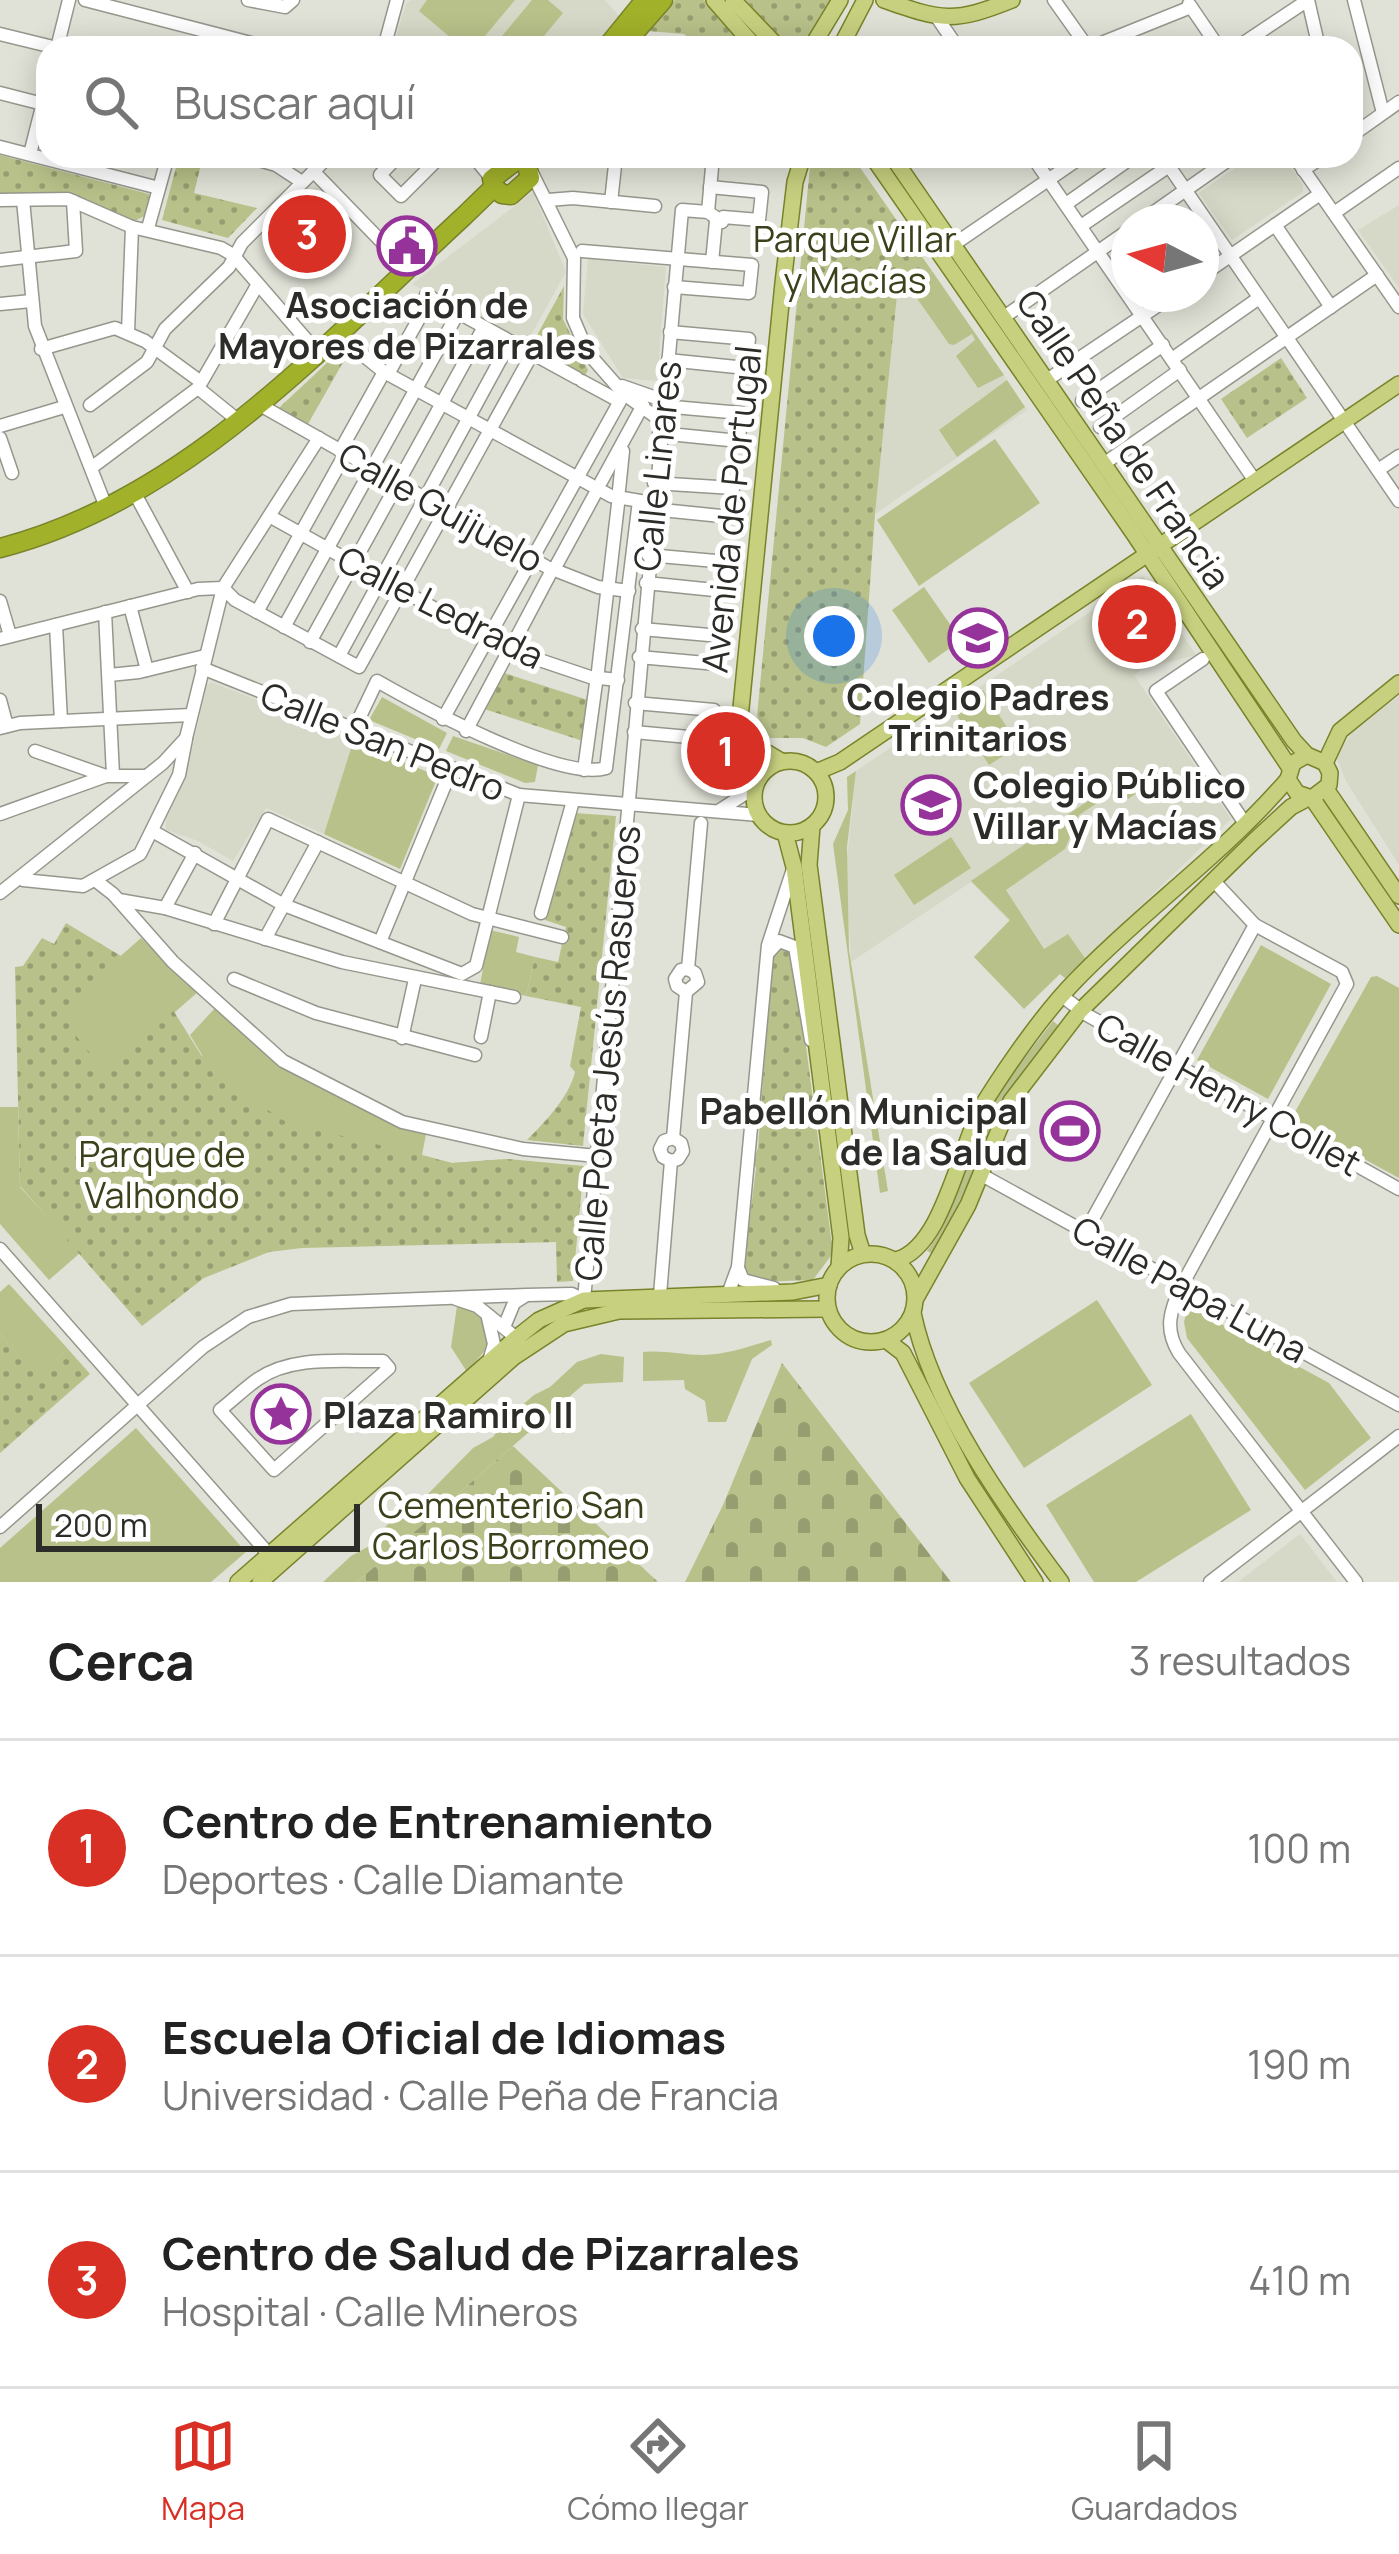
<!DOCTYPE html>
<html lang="es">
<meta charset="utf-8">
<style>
:root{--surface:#fff;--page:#f6f6f6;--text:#222;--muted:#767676;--line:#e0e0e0;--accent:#d93025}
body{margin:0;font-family:Manrope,sans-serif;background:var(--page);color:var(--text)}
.compass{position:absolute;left:1111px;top:204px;width:108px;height:108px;border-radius:50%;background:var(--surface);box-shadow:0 6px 30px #0003;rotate:276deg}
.scale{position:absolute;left:36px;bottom:30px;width:324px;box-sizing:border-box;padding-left:12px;border:6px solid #2c2d28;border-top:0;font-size:33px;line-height:42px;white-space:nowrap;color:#2c2d28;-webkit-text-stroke:9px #fff;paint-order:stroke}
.you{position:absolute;left:834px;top:636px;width:42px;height:42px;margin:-30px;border:9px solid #fff;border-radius:50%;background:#1a73e8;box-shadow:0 0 0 18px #1a73e833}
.badge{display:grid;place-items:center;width:78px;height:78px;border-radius:50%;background:var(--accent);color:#fff;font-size:39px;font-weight:700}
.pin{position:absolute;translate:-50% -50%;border:6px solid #fff;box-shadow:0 3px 12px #0006}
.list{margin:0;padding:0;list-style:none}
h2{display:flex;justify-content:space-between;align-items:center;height:156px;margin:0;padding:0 48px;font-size:51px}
h2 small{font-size:39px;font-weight:400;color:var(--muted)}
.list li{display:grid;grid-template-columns:78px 1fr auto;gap:36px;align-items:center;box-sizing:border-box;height:216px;padding:0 48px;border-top:3px solid var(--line)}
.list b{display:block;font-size:45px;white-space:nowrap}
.list p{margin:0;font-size:39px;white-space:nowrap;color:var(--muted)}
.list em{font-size:39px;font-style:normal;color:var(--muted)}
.icon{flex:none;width:66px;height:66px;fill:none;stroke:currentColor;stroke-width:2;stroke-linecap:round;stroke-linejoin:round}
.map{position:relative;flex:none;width:1399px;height:1582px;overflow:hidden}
.search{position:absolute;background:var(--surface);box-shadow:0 6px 30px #0003;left:36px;right:36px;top:36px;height:132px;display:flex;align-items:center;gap:30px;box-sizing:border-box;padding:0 42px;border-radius:36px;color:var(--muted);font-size:45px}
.sheet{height:804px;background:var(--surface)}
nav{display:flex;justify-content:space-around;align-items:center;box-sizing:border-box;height:168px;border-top:3px solid var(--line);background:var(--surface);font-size:33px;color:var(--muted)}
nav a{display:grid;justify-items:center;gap:6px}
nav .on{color:var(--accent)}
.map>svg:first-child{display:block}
.built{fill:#d6d9c7}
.green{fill:#b8c189}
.cemetery{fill:url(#cemetery-stones)}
.park{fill:url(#park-dots)}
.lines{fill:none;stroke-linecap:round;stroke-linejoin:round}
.minor-casing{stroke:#95978d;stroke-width:15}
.major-casing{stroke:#798329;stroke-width:18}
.highway-casing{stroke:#798329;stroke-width:21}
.minor{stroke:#fff;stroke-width:12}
.major{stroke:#c7d07f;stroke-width:15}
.highway{stroke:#a2b12a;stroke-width:18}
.labels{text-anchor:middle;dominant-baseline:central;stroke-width:10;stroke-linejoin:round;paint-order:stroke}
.park-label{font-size:36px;fill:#3c411c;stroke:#fff}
.poi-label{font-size:36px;font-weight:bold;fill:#2c2d28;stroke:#fff}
.street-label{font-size:36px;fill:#2c2d28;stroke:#fff}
</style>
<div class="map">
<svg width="1399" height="1582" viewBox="0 0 1399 1582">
<defs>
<pattern id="cemetery-stones" width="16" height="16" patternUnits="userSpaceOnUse" patternTransform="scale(3)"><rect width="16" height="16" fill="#b8c189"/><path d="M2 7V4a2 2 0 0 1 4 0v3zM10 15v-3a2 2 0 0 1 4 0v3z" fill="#969d70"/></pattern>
<pattern id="park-dots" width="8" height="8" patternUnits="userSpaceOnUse" patternTransform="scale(3)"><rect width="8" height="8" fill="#b8c189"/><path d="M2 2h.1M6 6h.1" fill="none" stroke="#969d70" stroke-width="1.8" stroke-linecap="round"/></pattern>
</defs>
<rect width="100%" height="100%" fill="#e0e2d7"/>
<g class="built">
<polygon points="411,0 605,0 620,17 594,48 407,48 396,36 406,4"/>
<polygon points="1252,156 1283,156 1303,185 1303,192 1232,240 1199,193"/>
<polygon points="316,187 353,227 297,279 263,242"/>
<polygon points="533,192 566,272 525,346 412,284"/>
<polygon points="1399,205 1399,288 1358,230"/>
<polygon points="588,259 666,267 657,381 623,378 583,314"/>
<polygon points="932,271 1027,410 875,514 897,295"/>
<polygon points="1143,576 1196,655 1154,666 1151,663 1134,675 1231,819 1065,978 971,882 851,962 846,869 856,771"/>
<polygon points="211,682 355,738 324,834 266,808 233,861 198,841 166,830 166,819 185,779 207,685"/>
<polygon points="1399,696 1399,865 1346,781 1336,756 1359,722 1361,724"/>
<polygon points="1300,1534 1337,1582 1238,1582"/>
</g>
<g class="green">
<polygon points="427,0 515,0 475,48 463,48 419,11"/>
<polygon points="532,0 548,0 563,13 534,48 505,48 497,42"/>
<polygon points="932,271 1004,375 978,388 956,356 975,340 972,334 954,345 949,344 909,287"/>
<polygon points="1007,380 1025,407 957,457 939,430"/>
<polygon points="995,439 1040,503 919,586 877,520"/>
<polygon points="924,587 961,640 929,663 892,610"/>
<polygon points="983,690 1019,746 989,765 953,709"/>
<polygon points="382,697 447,733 439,749 369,720"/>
<polygon points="453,736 538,765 535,782 525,783 446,751"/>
<polygon points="353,742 438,776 400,869 324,834"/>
<polygon points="1136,768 1147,786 1128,799 1120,788 1079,815 1065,849 1006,890 1044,949 1068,934 1085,958 1065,978 1060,974 1024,1009 974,957 1010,920 971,881"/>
<polygon points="856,771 847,847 849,950 888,1191 880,1193 833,844 848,810 847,777"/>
<polygon points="951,837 971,868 914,905 894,875"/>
<polygon points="490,930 519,937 516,952 535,957 526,996 480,985"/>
<polygon points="141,938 198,992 87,1088 72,1031 72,999"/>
<polygon points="1261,945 1331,984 1268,1099 1197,1060"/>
<polygon points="1377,976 1399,988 1399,1178 1291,1119 1371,977"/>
<polygon points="216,1007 279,1063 426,1134 422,1155 452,1163 507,1159 216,1190 202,1055 190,1035"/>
<path d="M1053 1021 1060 1027 1006 1100 935 1255 927 1251C952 1219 955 1175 973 1138 994 1095 1024 1059 1053 1021Z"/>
<polygon points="0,1107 18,1107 20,1187 80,1253 49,1280 0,1224"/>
<polygon points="9,1284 68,1349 37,1376 0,1334 0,1292"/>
<polygon points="1097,1300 1152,1385 1024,1468 969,1383"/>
<path d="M457 1306C479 1309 492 1325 487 1348L467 1372 451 1347Z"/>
<polygon points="1188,1306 1329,1383 1371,1438 1305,1490 1187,1338 1184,1322"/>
<path d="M771 1340 772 1345 752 1359 726 1422H708L705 1401 685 1389 684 1380 643 1381V1352C664 1350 682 1355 703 1355 726 1355 750 1346 771 1340Z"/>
<polygon points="601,1354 624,1357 623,1382 584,1384 357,1582 323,1582 351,1556 371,1545 385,1527 411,1503 427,1495 473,1448 493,1437 506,1419 534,1395 550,1387 577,1362"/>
<polygon points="1191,1414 1251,1510 1136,1582 1094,1582 1046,1505"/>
<polygon points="136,1428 246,1552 211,1582 0,1582 0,1548"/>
</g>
<g class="cemetery">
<polygon points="782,1363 951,1582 685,1582 723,1505"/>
<polygon points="513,1446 658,1582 357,1582"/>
</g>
<g class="park">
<polygon points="675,0 704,0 747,48 698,48 684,34 648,31"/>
<polygon points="746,0 830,0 810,38 792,43 775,35"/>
<polygon points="0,155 149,194 146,215 133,222 69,196 0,196"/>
<polygon points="179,156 203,156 194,193 257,208 228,238 162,220"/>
<polygon points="811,156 852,156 932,271 897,295 875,514 860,724 826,747 803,738 770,738 757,716"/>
<polygon points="564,286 563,319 588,370 584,378 530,348"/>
<polygon points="346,345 350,350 308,424 279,408"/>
<polygon points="1281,358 1307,398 1247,438 1221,399"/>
<polygon points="498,671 591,701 586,742 478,707"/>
<path d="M575 813 616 816 583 1146 527 1140C545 1122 569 1097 575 1072L570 1066 581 1007 526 996 535 957 558 962 566 927 545 920Z"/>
<polygon points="66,923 121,956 72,1000 72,1031 105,1071 173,1010 213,1074 286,1122 452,1163 507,1159 584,1166 573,1281 557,1282 556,1242 302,1248 269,1252 204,1278 142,1326 20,1186 15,967 23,966 42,938 54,944"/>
<polygon points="783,946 794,954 833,1253 813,1280 751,1282 743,1273 756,1168 753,1163 758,1148 772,954"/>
<polygon points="0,1334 37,1375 68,1349 90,1374 0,1453"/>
</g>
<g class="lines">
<g class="minor-casing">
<g id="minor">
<polyline points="85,0 270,48"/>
<polyline points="248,0 285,7 293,0"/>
<polyline points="1054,0 1088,48"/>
<polyline points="1308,0 1319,48"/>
<polyline points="1354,0 1383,113"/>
<polyline points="1189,4 1219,48"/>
<polyline points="936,16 958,48"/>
<polyline points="0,34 57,48"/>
<polyline points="135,44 151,48"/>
<polyline points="57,48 69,0"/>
<polyline points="384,48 397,0"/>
<polyline points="693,48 693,47"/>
<polyline points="1089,48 1191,7"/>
<polyline points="1236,48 1308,0"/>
<polyline points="0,93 43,104"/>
<polyline points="1351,136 1399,102"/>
<polyline points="0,147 159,188"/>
<polyline points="30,154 48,83"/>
<polyline points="245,156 276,165 302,182"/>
<polyline points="398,156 380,175 401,196 441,156"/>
<polyline points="473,156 492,179"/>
<polyline points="1032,156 1255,481"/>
<polyline points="1162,156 1399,501"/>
<polyline points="1294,156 1399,307"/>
<polyline points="1303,170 1324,156"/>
<polyline points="313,171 407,268"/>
<polyline points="532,173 574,258 573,318 588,353 624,394 660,420"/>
<polyline points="0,200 68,199 132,227 221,248 233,255 317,352"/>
<polyline points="23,200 35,326 106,507"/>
<polyline points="548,200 573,198 655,206"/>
<polyline points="611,202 616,156"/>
<polyline points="1066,204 1134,156"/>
<polyline points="708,212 713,156"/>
<polyline points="1334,213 1399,168"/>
<polyline points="1140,222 1234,156"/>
<polyline points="1275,225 1331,307"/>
<polyline points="1081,226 1169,166"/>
<polyline points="148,228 168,156"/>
<polyline points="953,245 1083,156"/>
<polyline points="582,251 752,265 749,293 674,287"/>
<polyline points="0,260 76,251 73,201"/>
<polyline points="712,262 716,221 721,222"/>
<polyline points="1201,276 1320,194"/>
<polyline points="426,295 577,378"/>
<polyline points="0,304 31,301"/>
<polyline points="1004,317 1129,230"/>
<polyline points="128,332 132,227"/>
<polyline points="354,348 384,372 611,496 646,502"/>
<polyline points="41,349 115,328 145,341 201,382"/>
<polyline points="1172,359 1259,298"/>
<polyline points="668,360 746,368 749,339 670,332"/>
<polyline points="388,374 431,297"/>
<polyline points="1047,380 1175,294"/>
<polyline points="582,381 619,401"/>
<polyline points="622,386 662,400"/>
<polyline points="198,388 240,422"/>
<polyline points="1082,401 1163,345"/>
<polyline points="90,405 147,362 165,329 229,267 242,243 329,156"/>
<polyline points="260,405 547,567 598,587 629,591"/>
<polyline points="0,426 64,407"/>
<polyline points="1100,427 1180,370"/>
<polyline points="659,433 739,441 741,413 662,406"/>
<polyline points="0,438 12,473"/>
<polyline points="340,451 384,372"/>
<polyline points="1105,463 1377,275"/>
<polyline points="91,468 198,388 258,284"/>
<polyline points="1378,470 1399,456"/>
<polyline points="601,482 643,405"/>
<polyline points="133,490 188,592"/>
<polyline points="619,490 623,451"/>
<polyline points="652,509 731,517 733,488 654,483"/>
<polyline points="271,517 507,649 590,677 618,680"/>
<polyline points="557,564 595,494"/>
<polyline points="609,582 618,504"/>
<polyline points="646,583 724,591 727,562 648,555"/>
<polyline points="223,588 235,600 359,667 532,354"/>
<polyline points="0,601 9,632"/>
<polyline points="130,606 147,670"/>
<polyline points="105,612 113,775"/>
<polyline points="257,612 345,454"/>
<polyline points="56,625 61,721"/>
<polyline points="284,627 458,313"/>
<polyline points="0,639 198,589 223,588"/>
<polyline points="310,642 484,327"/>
<polyline points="513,644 550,574"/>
<polyline points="339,656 510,342"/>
<polyline points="639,657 717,664 720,636 642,629"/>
<polyline points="1203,659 1156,691 1246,825"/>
<polyline points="202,668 519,795 759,815"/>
<polyline points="598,671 607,593"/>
<polyline points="109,675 139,672 205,656"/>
<polyline points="0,700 7,726"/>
<polyline points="443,719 624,394"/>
<polyline points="0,728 20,723 191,715"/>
<path d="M354 729 377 681C421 706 560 782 606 768L639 501"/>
<polyline points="466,731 507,654"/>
<polyline points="634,732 711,739 714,710 635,703"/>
<polyline points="35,751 106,776"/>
<polyline points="584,770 596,683"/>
<polyline points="720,810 754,788"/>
<polyline points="0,814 106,776 146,776"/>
<polyline points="154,832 284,905 462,974 476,966 519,795"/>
<polyline points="23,880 83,886 140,854 179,775 186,739"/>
<polyline points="95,880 113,894 173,962 283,1061 402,1122 523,1149 597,1156"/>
<path d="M1213 880 1255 925 1342 972 1347 984 1182 1285C1170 1310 1164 1329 1179 1353L1356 1582"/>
<polyline points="0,893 163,763 186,738 223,588 319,438"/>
<polyline points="119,900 165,908 342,962 514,997"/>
<polyline points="165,908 195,853"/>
<polyline points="541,913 573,801"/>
<polyline points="214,924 268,819 472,914 562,937"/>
<polyline points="265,939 318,842"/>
<polyline points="380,942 452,768"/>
<polyline points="768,953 779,941 795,947 811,1040"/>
<polyline points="234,979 316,1013 475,1055"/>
<polyline points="686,992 677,986 675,979 681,970 688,969"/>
<polyline points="1062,996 1087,1015 1399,1189"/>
<polyline points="481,1037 490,992"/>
<polyline points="402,1038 415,979"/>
<polyline points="671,1161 678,1159 683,1151 681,1143 673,1138"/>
<polyline points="980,1174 1399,1405"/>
<polyline points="1086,1231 1255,925"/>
<polyline points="0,1249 274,1560"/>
<polyline points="738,1268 743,1280 774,1288"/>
<polyline points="728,1294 738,1267 768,945 793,869"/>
<polyline points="660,1295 671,1161 663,1157 660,1149 664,1141 673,1138 686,992 698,982 695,973 688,969 701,823"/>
<polyline points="456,1299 477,1306 519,1340"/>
<polyline points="488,1318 494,1344 489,1361"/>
<polyline points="504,1327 514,1303 525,1296"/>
<path d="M383 1361 389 1368 274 1470 220 1410C233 1400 245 1388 258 1379 293 1355 342 1362 383 1361Z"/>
<polyline points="0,1527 203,1347 248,1317 291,1304 526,1295 572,1294 584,1300 682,210 708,212 722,222 723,217 759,220 762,192 710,187"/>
<polyline points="1210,1582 1399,1436"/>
</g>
</g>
<g class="major-casing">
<g id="major">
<polyline points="714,0 756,48"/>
<polyline points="733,0 779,48"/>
<path d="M884 0C943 21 954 23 1012 0"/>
<polyline points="811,48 840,0"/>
<polyline points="840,48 865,0"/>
<polyline points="872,156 1134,534 1290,768"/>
<polyline points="892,156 1294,741 1307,755 1325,763 1330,773 1329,785 1312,798 1297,793 1288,779 1293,763 1307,755"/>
<polyline points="748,725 759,748 781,761"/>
<circle cx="790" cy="797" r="36"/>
<polyline points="1325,763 1340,731 1399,683"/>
<polyline points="816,772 840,762 1399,384"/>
<polyline points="758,779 744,744 740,718 783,283 795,182 803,156"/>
<polyline points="1326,789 1399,896"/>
<polyline points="1312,798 1399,925"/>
<polyline points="812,826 809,865 857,1235 863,1254"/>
<polyline points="785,833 794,867 841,1238 839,1267"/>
<circle cx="871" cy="1298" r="44"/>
<path d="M896 1260C945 1247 959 1142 987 1098 1012 1059 1043 1014 1075 981 1143 910 1224 854 1288 779"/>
<polyline points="916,1298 968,1205 1011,1101 1080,1011 1254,841 1291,807 1308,798"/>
<path d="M913 1313C932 1405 1005 1507 1061 1582"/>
<polyline points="886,1340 903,1353 967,1478 1035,1582"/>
<polyline points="238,1582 515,1339 539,1320 584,1300 793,1292 829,1285"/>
<polyline points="260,1582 514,1357 564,1324 619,1311 827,1309"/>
</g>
</g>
<g class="highway-casing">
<g id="highway">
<polyline points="606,48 645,0"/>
<polyline points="621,48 663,0"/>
<polyline points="494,187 502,194 511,195 530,178 526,162"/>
<path d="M0 548C187 500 326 343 463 217L494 187 492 179 522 156"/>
</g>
</g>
<use href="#minor" class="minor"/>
<use href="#major" class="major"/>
<use href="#highway" class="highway"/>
</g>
<defs>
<g id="civic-ring" transform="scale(3)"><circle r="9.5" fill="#fff" stroke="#95339b" stroke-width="1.5"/><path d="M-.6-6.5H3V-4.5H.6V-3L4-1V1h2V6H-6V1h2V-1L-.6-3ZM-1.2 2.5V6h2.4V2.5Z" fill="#95339b"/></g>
<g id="school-ring" transform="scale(3)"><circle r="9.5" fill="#fff" stroke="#95339b" stroke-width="1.5"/><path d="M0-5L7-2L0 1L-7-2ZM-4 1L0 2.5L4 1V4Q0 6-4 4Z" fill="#95339b"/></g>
<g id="stadium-ring" transform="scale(3)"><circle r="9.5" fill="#fff" stroke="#95339b" stroke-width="1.5"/><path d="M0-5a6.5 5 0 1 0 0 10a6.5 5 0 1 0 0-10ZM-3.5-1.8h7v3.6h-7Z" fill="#95339b"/></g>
<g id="sight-ring" transform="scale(3)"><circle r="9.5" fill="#fff" stroke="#95339b" stroke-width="1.5"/><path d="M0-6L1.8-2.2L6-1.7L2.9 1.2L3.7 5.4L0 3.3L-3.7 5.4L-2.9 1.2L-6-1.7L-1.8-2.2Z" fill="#95339b"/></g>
</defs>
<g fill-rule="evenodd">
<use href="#civic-ring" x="407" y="246"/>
<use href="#school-ring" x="978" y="638"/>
<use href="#school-ring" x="931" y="805"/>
<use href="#stadium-ring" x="1070" y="1131"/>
<use href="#sight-ring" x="281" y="1414"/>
</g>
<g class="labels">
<g class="park-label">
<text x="855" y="238">Parque Villar<tspan x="855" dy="41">y Macías</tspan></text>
<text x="162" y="1153">Parque de<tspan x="162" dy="41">Valhondo</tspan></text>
<text x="511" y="1504">Cementerio San<tspan x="511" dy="41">Carlos Borromeo</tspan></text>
</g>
<g class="poi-label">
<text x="407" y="304">Asociación de<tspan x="407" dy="41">Mayores de Pizarrales</tspan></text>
<text x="978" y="696">Colegio Padres<tspan x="978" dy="41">Trinitarios</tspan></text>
<text x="973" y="784" text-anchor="start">Colegio Público<tspan x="973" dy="41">Villar y Macías</tspan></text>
<text x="1028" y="1110" text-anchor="end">Pabellón Municipal<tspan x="1028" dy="41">de la Salud</tspan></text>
<text x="323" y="1414" text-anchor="start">Plaza Ramiro II</text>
</g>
<g class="street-label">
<text transform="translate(1124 439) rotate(56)">Calle Peña de Francia</text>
<text transform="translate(657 466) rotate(-84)">Calle Linares</text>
<text transform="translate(441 507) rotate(29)">Calle Guijuelo</text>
<text transform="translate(731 509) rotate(-84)">Avenida de Portugal</text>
<text transform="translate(441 607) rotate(27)">Calle Ledrada</text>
<text transform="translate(383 741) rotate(22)">Calle San Pedro</text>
<text transform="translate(607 1053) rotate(-85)">Calle Poeta Jesús Rasueros</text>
<text transform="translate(1229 1094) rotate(29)">Calle Henry Collet</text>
<text transform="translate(1190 1289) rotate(29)">Calle Papa Luna</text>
</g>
</g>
</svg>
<svg class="compass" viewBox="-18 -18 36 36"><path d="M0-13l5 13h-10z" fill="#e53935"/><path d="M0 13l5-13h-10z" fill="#767676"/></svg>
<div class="scale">200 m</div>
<div class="you"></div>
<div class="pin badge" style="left:726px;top:751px">1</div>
<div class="pin badge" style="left:1137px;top:624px">2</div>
<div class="pin badge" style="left:307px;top:234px">3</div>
<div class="search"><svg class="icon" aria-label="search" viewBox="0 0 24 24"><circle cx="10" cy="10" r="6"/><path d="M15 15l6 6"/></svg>Buscar aquí</div>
</div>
<section class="sheet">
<h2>Cerca<small>3 resultados</small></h2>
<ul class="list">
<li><span class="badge">1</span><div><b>Centro de Entrenamiento</b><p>Deportes · Calle Diamante</p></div><em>100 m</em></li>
<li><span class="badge">2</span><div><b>Escuela Oficial de Idiomas</b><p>Universidad · Calle Peña de Francia</p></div><em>190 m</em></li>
<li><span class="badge">3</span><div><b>Centro de Salud de Pizarrales</b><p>Hospital · Calle Mineros</p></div><em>410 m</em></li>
</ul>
</section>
<nav>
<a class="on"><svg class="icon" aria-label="map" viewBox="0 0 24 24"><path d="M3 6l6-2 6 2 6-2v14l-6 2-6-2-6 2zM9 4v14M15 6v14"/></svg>Mapa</a>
<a><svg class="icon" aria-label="directions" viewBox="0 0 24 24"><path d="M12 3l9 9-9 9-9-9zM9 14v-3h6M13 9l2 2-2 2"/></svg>Cómo llegar</a>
<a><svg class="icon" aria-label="saved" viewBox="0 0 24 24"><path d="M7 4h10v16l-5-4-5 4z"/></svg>Guardados</a>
</nav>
